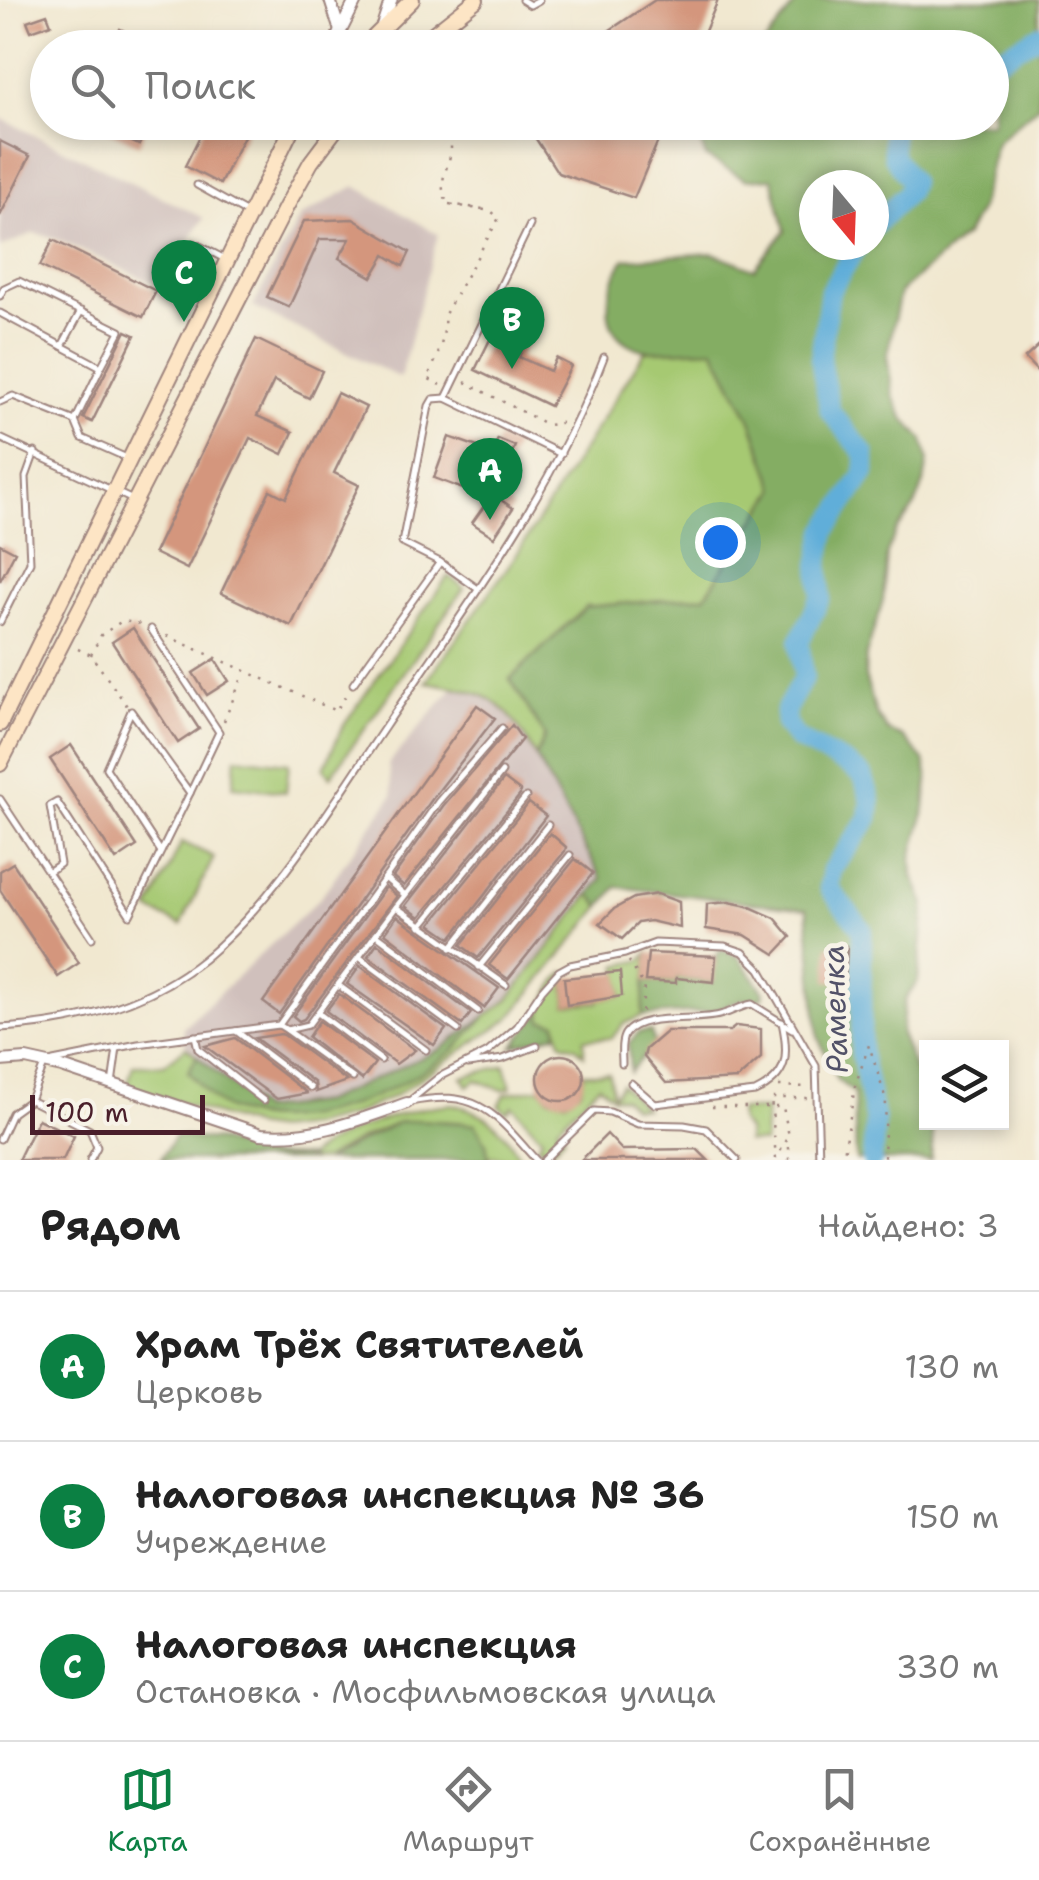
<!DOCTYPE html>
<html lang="ru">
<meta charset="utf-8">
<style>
:root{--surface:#fff;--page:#f2f2f2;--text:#222;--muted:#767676;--line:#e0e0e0;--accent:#0b8043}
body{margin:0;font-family:"Shantell Sans",sans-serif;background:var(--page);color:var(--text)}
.controls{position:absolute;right:30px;bottom:30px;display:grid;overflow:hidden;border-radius:0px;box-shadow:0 5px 15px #0003}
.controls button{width:90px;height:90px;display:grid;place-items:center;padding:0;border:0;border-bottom:2px solid var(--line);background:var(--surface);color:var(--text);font:50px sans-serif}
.compass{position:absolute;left:799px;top:170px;width:90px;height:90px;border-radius:50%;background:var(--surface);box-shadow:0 5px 15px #0003;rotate:161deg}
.scale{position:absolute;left:30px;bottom:25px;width:175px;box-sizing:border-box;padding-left:10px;border:5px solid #4a1f2b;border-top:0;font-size:28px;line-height:35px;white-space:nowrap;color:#4a1f2b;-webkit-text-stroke:8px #f7f3e8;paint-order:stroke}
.you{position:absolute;left:720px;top:542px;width:35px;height:35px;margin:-25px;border:8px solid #fff;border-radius:50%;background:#1a73e8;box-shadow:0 0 0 15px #1a73e833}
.badge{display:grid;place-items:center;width:65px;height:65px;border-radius:50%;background:var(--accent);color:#fff;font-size:32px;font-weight:700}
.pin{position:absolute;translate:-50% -82px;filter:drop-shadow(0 2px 5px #0008)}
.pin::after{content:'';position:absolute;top:52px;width:35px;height:30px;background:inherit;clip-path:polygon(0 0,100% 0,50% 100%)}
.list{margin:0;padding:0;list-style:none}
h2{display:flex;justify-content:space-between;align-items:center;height:130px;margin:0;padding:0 40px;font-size:42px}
h2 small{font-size:32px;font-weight:400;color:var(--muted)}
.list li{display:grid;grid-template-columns:65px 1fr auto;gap:30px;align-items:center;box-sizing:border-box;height:150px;padding:0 40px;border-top:2px solid var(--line)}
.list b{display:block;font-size:38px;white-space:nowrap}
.list p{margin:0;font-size:32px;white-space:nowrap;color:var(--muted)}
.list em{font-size:32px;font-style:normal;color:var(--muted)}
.icon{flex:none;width:55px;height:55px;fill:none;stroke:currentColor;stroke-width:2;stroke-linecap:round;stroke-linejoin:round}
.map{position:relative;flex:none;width:1039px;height:1160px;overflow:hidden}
.search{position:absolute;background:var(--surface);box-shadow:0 5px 15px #0003;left:30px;right:30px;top:30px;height:110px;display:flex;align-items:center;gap:25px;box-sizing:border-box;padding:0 35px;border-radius:55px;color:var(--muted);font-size:38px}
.sheet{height:580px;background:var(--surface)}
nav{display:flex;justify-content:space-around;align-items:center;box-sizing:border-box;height:140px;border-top:2px solid var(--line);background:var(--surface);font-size:28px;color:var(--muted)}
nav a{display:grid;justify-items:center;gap:5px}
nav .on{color:var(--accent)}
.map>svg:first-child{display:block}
.industrial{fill:#d0c0bc}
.green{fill:#a6c972;stroke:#78744e;stroke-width:2.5}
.forest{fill:#84ad64;stroke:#676648;stroke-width:2.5;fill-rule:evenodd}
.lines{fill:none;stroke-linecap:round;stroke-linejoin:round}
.river{stroke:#60aed9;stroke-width:20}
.building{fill:#d4967d}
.service-casing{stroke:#9e847e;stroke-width:9}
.minor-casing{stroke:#9e847e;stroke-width:14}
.tertiary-casing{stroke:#9e847e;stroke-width:15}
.secondary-casing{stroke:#9e847e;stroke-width:18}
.path{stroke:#9e847e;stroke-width:2.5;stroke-dasharray:2.5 8;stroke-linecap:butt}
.service{stroke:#fff;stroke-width:5}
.minor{stroke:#fff;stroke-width:10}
.tertiary{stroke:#fff;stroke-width:11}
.secondary{stroke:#fde5c5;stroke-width:14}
.labels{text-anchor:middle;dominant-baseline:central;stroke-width:10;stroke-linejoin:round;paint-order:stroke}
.water-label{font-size:30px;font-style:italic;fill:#525168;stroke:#f7f3e8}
</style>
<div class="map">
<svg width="1039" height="1160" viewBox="0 0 1039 1160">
<rect width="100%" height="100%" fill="#f7f3e8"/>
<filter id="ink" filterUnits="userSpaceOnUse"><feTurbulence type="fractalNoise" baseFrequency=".01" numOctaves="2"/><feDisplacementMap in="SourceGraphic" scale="20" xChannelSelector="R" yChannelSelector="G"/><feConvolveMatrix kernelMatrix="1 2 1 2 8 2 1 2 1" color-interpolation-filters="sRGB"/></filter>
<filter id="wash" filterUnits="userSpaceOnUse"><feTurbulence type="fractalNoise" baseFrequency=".0048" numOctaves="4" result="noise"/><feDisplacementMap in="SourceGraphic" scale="40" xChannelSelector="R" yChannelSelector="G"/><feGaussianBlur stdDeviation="2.25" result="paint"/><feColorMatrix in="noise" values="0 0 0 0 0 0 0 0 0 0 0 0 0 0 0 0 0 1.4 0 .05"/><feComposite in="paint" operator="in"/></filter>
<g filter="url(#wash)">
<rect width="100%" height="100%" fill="#f1e8d0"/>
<g class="industrial">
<polygon points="0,118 204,218 158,285 54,238 34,233 0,248"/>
<polygon points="355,186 438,234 400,378 253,307 300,217"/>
<polygon points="454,687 495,698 524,735 602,880 508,1000 439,1050 323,1102 261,1110 186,1047 183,1028 320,898 393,795 388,764"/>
</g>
<g class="green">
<path d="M674 349H714L751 420 776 489 705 596 586 607 510 679 545 736 536 757C504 698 491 693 426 682L519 551 645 351Z"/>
<polygon points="448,576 464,588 331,776 324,768 343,726"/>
<polygon points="236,757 289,763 286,792 233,786"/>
<polygon points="182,842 214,857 181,925 149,910"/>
<polygon points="590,894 601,906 510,1018 396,1095 353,1115 310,1126 276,1130 252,1126 127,1086 133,1065 164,1065 186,1047 261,1110 323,1102 439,1050 508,1000"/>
<path d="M648 953 642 1016 623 1024 612 1038 584 1039V1055L576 1047 561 1043 556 1023 541 1020C541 1004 553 983 565 972L568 977 564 978 567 1005 599 1002V999L622 996 618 966 642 960Z"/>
<polygon points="505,1065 511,1088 502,1090 476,1080 468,1086 462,1077"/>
<polygon points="584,1073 609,1073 613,1096 621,1084 644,1108 633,1107 624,1098 613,1097 599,1085 557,1127 565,1136 552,1151 537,1146 542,1138 513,1106 507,1112 499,1106 505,1094 540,1088 549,1098 566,1101 581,1090"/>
<path d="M452 1104C492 1114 500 1126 522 1160L486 1156V1143L475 1124C409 1116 380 1124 324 1160H311L309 1157C336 1132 415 1106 452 1104Z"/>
<polygon points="739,1110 766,1110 764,1143 747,1142 747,1130 740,1123"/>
</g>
<g class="forest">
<path d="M798 0H1039V105L996 142 980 208 966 235 900 292 887 356 893 395 903 417 923 440 928 460 924 483 915 506 896 531 887 553 883 600 866 655 865 676 876 714 888 731 903 737 924 760 928 779 925 809 912 858 913 876 925 904 918 981 905 1000 901 1034 926 1098V1122L934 1123 931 1160H856L854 1093 837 1080 818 1037 807 909 617 887 601 906 590 894 602 879 536 757 545 736 510 679 586 607 705 596 776 489 751 420 714 349C699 349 653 353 643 350 596 337 604 291 625 259L713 253 754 269 785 231 772 178 747 180 706 157 701 144 714 123 992 122V48L762 47ZM814 185H874V245H814Z"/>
<polygon points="721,950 739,957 764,992 763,998 740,1000 714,1011 642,1016 645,981 675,983 676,978 713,982 716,956"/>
<polygon points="541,1011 542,1020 556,1022 557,1034 513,1046"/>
<path d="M485 1017C474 1028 464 1041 452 1051 397 1094 297 1139 228 1109 213 1103 199 1083 188 1072L197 1056 261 1110 323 1102 439 1050Z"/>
<polygon points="651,1031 654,1043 630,1072 628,1044 639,1032"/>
<polygon points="419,1120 475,1124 486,1143 489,1160 324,1160 399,1122"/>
<polygon points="175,1136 215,1140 270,1156 309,1157 311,1160 160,1160"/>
</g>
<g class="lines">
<g class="river">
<polyline points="992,62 1039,35"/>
<polyline points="874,226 907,193 911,182 893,156 892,122"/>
<polyline points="858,245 830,291 820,359 830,411 865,454 865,473 826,531 819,565 821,597 799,642 804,677 785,711 786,725 797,739 848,765 863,776 871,801 869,818 832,870 829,888 862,929 861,1053 875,1121 872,1160"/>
</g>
</g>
<g id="blocks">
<g class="building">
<polygon points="655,0 718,0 698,48 583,48"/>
<polygon points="47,14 51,24 31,31 27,21"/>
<polygon points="120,29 161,48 111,48"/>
<polygon points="88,122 149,122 139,145"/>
<polygon points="207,122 251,122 220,184 185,166"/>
<polygon points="525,122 666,122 634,198 558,173"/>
<polygon points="0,141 30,156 0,216"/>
<polygon points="353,219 410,252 403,266 385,255 372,277 339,258 350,239 320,239 289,307 267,297 304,221"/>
<polygon points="53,240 156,291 143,317 40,266"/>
<polygon points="507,305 536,319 519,357 550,371 556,358 571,366 550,406 475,370"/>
<polygon points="126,331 135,335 92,422 83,418"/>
<polygon points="256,339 322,371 309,398 274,381 257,416 293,432 283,454 250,438 187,569 154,553"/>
<polygon points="1039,345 1039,373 1025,358"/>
<polygon points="337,393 366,407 334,473 359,485 291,626 221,593 270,490 286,498"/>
<polygon points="449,437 492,452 498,439 515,446 505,470 480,459 468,491 434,478"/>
<polygon points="495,496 513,508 494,537 472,523 487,502 490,504"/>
<polygon points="0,544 15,552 0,581"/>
<polygon points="133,628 199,729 178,743 112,642"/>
<polygon points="215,659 229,681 207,695 193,673"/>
<polygon points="477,705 495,718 433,798 279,1014 263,1002"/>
<polygon points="512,725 522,739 404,886 393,877 443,806"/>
<polygon points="71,745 137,846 116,860 50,759"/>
<polygon points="504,779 520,791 520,795 420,917 405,906"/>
<polygon points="529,803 546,816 451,938 431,924"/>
<polygon points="550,833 566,847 565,851 478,958 461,945"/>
<polygon points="575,859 593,873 508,979 489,965"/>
<polygon points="13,863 79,963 58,977 0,890 0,871"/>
<polygon points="386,887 397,896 304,1019 299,1021 293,1016"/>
<polygon points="657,894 679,902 680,928 650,921 638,923 622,939 600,923 614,909 634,898"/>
<polygon points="729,902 748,906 775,918 791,937 775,954 745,935 706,929 707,904"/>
<polygon points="397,916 499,988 484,1008 385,933"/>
<polygon points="377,943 471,1013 462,1025 368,956"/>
<polygon points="828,945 847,946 845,982 827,981"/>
<polygon points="648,953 716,956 714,982 676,978 676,983 645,981"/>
<polygon points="360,966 446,1029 434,1045 347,984"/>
<polygon points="620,972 622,996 567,1005 564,978"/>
<polygon points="339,994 415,1050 396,1064 326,1011"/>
<polygon points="319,1021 375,1063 362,1080 308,1037"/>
<polygon points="736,1026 761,1029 761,1058 737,1079 666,1083 644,1057 646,1049 667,1031 730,1031"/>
<polygon points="281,1034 284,1035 347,1081 316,1092 315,1083 255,1038"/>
<polygon points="235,1038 307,1093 308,1093 277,1099 205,1046"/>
<circle cx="561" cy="1078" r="23"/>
<polygon points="38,1119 74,1136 63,1160 18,1160"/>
<polygon points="607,1134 622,1150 697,1149 708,1160 581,1160"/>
</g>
</g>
</g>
<g filter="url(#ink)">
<use href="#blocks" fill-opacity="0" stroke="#9e847e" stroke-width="2.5"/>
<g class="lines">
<g class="service-casing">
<g id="service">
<polyline points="522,0 530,5 539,0"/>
<polyline points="197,185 247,213"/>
<polyline points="530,225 446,398 561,454"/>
<polyline points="194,243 225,259"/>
<polyline points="0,296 4,288 19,281 120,331 101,367 0,313"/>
<polyline points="62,346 81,311"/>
<polyline points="0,402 13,396 75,421 101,367"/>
<polyline points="75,421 82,438 127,458"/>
<polyline points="0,438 133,500"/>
<polyline points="440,562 402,543 429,406 433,399 446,398"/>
<polyline points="0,622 30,562 26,477 35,452"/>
<polyline points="151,629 219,732 190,793"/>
<polyline points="353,684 440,562 478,589"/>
<polyline points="502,772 396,907 506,985"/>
<polyline points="0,799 92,938"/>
<polyline points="48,872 60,864 50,806 57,802 130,915 190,793 131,711 106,768 161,852"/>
<polyline points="405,895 385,878 438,802 502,728"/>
<polyline points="421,926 526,797"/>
<polyline points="376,934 478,1011"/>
<polyline points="451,948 548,825"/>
<polyline points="359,957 458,1030"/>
<polyline points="479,967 570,855"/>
<polyline points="338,985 426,1050"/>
<polyline points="318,1013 381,1060"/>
<polyline points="279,1025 385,878"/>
<path d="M0 1028C73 1024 146 1006 204 959 274 902 334 802 385 727 465 608 553 492 604 357"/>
<polyline points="287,1030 353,1078"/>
<polyline points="236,1031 311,1088"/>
<polyline points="195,1036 198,1049 264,1101"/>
<polyline points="53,1061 138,1044 279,1025 287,1030 308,1025 396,907"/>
<polyline points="468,1064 503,1059 537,1046"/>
<path d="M622 1064C622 1055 620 1042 625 1034 641 1011 699 1023 723 1014 734 1011 741 1006 752 1004L792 1029"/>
<path d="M631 1083 655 1104 755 1092C789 1076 789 1055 782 1022"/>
<polyline points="112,1084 117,1048"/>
<polyline points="30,1100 90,1130 97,1147 90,1160"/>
<path d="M410 1102C478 1088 494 1113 536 1160"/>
<polyline points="407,1103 439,1077 488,1052 517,1027 542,990 559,971 570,965 625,954 655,943 725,946 743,952 760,969 816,1066 819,1160"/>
<polyline points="0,1139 12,1113 30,1100 44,1065"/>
<polyline points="544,1160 594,1111 610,1112 638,1124 684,1125 706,1129 737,1160"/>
</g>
</g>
<g class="minor-casing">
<g id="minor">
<polyline points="330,0 340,31"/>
<path d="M0 1061 26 1059 62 1067 261 1134C312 1139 359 1120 407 1103"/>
</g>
</g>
<g class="tertiary-casing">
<g id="tertiary">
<polyline points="332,48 356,0"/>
<polyline points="375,48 391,0"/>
</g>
</g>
<g class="secondary-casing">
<g id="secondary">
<polyline points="363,48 412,0"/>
<polyline points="415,48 476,0"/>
<polyline points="0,724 295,122"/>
<polyline points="0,764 286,207 311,162 341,122"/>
</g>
</g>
<g class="path">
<polyline points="449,204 490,210"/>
<polyline points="465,382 548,425 566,422"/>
<path d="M441 385 427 378C437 359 446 338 444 316L499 218 491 211 448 204C435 181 450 169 451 148 451 140 449 130 447 122"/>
<polyline points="167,636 336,711 348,692"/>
<polyline points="78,649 91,655 127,706"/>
<polyline points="91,655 101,635 122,621 142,624"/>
<polyline points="224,721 244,673"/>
<polyline points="629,961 644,986 642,1013"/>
<polyline points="779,1086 806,1087"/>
<polyline points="712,1107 783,1107 789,1136 776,1159"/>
<polyline points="776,1159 771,1098 807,1098 807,1094"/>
<polyline points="789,1160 789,1142"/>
<polyline points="843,1160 855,1086 869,1045 886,1100 884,1160"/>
</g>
<use href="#service" class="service"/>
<use href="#minor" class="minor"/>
<use href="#tertiary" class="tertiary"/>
<use href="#secondary" class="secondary"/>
</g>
</g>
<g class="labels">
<g class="water-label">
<text transform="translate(835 1009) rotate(-92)">Раменка</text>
</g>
</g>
</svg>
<div class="controls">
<button><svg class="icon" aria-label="layers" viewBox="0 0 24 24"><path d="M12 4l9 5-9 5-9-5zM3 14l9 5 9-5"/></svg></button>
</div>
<svg class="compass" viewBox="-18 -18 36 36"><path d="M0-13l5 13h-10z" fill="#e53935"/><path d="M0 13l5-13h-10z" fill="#767676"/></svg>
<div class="scale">100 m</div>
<div class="you"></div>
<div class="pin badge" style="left:490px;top:520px">A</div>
<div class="pin badge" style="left:512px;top:369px">B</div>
<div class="pin badge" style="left:184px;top:322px">C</div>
<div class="search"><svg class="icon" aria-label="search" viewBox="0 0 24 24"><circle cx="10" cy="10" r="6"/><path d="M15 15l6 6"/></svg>Поиск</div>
</div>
<section class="sheet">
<h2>Рядом<small>Найдено: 3</small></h2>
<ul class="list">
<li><span class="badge">A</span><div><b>Храм Трёх Святителей</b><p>Церковь</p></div><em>130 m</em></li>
<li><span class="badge">B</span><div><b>Налоговая инспекция № 36</b><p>Учреждение</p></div><em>150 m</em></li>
<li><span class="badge">C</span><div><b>Налоговая инспекция</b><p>Остановка · Мосфильмовская улица</p></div><em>330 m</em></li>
</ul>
</section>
<nav>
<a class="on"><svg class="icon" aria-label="map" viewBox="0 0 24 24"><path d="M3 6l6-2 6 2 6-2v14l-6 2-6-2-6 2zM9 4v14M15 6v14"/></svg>Карта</a>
<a><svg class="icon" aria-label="directions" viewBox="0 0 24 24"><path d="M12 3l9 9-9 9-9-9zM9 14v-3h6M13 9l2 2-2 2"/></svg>Маршрут</a>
<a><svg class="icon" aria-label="saved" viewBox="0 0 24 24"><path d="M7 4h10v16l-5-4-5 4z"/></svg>Сохранённые</a>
</nav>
